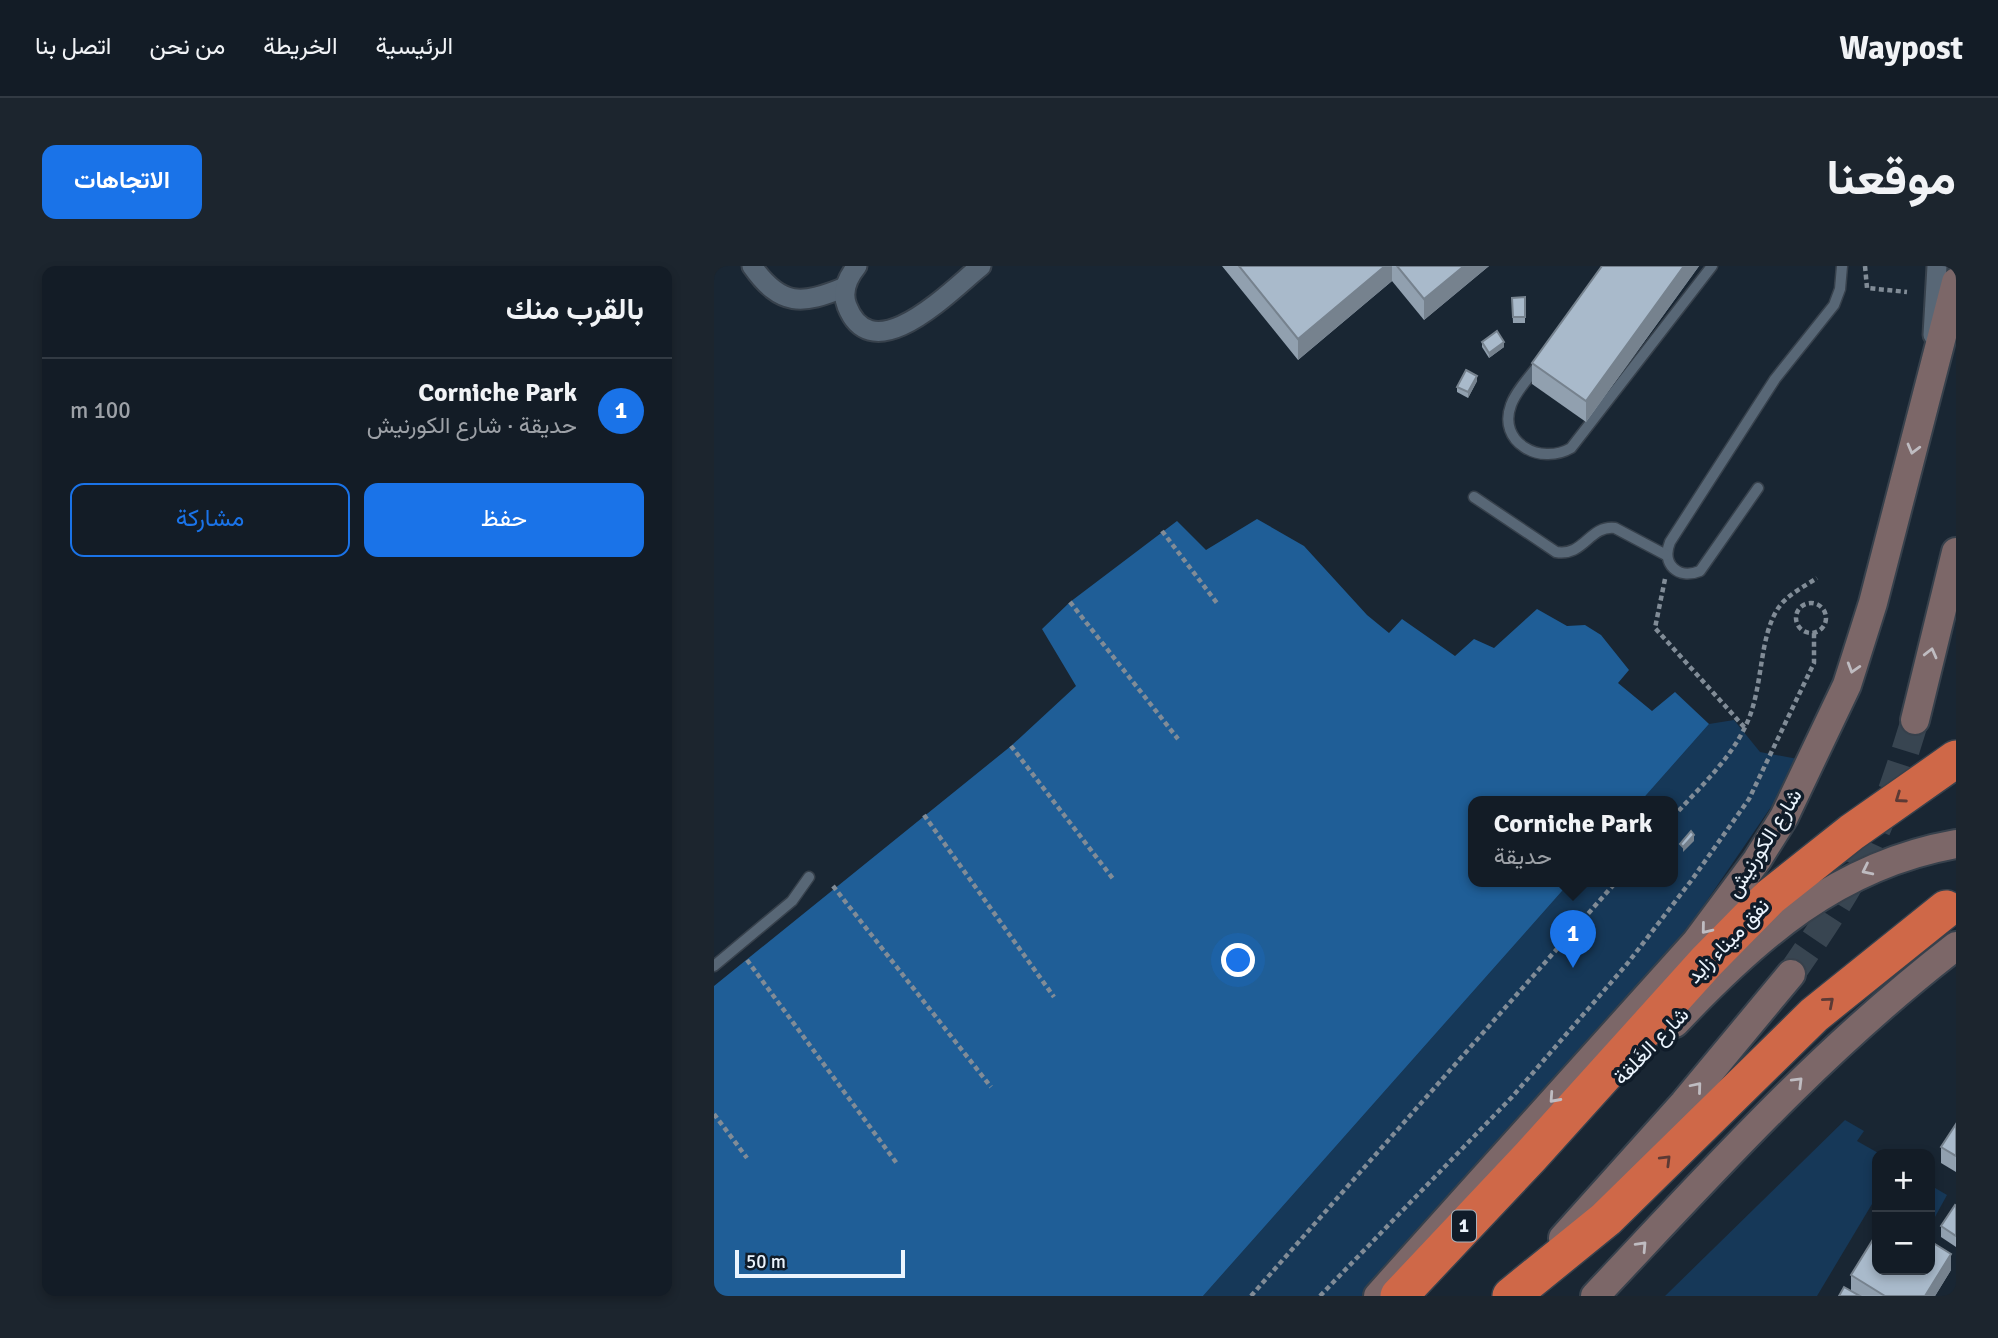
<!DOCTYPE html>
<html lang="ar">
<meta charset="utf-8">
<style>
:root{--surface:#131c26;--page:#1c252e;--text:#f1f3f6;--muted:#9da1a7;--line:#323a43;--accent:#1a73e8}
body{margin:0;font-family:Signika,Vazirmatn,sans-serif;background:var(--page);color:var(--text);direction:rtl}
.controls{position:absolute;right:21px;bottom:21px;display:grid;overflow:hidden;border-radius:14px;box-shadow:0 4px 10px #0003}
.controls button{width:63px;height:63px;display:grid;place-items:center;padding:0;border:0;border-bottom:2px solid var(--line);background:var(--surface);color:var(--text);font:35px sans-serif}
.scale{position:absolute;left:21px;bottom:18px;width:170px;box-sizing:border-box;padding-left:7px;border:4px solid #ebf4fd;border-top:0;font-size:19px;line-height:24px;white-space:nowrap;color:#ebf4fd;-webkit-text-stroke:5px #101c29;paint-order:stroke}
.you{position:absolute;left:525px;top:695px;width:24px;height:24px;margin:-18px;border:5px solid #fff;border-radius:50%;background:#1a73e8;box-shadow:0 0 0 10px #1a73e833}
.badge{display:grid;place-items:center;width:46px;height:46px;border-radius:50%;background:var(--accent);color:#fff;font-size:23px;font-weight:700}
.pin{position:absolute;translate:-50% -58px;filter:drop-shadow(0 2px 4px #0008)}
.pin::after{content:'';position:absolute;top:37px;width:24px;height:21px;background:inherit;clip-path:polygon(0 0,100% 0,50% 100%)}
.popup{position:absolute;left:754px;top:530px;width:210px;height:91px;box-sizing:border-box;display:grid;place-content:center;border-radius:14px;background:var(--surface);filter:drop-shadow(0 2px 5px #0005);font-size:23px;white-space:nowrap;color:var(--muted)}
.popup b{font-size:26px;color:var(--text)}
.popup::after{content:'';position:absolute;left:50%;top:100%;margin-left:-14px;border:14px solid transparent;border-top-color:var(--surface)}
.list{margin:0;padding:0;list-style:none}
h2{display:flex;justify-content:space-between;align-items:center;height:91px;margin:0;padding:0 28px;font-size:30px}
h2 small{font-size:23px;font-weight:400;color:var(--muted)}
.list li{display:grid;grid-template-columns:46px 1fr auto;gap:21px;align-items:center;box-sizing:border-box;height:105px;padding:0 28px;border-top:2px solid var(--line)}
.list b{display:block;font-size:26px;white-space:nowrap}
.list p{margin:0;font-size:23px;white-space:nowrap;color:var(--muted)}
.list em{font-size:23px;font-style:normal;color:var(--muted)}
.actions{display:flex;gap:14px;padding:21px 28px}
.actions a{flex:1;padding:16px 0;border:2px solid var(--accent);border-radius:14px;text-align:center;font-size:24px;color:var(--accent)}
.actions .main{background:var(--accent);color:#fff}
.map{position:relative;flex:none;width:1242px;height:1030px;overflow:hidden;direction:ltr;border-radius:14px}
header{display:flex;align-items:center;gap:42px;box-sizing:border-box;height:98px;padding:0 35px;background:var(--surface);border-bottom:2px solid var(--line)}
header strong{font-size:33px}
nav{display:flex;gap:38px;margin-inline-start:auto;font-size:24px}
.intro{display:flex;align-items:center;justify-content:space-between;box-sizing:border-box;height:168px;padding:0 42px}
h1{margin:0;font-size:49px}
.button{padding:18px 32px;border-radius:14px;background:var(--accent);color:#fff;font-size:24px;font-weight:700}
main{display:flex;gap:42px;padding:0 42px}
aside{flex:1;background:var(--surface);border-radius:14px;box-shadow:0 4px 10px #0003}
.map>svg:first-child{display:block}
.green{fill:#163858}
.water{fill:#1f5e97}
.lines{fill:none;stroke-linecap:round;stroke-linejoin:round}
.secondary-tunnel{stroke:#384551;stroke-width:28;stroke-dasharray:28 14;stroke-linecap:butt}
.lane-casing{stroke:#37414c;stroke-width:13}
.street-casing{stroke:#37414c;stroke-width:23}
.secondary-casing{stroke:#37414c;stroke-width:32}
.highway-casing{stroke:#37414c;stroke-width:40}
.path{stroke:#818c97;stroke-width:4.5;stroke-dasharray:5 3.5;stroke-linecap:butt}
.lane{stroke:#586776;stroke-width:10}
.street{stroke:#586776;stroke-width:19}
.secondary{stroke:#7c6768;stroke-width:28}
.highway{stroke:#cf6848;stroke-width:37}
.wall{fill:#91a0af}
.shaded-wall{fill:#76828e}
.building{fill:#a9bacb;stroke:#76828e;stroke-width:2}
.oneway{stroke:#bfbcc1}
.oneway2{stroke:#5c3a35}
.labels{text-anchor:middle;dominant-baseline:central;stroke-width:7;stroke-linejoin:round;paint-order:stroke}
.shield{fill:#101c29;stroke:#a9b3bd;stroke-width:2}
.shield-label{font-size:19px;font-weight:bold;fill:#ebf4fd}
.street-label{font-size:21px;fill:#ebf4fd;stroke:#101c29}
</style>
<header>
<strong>Waypost</strong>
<nav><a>الرئيسية</a><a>الخريطة</a><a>من نحن</a><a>اتصل بنا</a></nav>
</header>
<div class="intro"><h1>موقعنا</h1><a class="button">الاتجاهات</a></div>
<main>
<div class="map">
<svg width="1242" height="1030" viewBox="0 0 1242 1030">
<rect width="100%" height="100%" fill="#192633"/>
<g class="green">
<polygon points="1020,454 1046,486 1089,494 977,658 653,1030 489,1030 856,616 959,616 959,536 926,536 995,458"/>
<polygon points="1131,854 1150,865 1143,875 1166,888 1163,940 1158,938 1103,1030 951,1030"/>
<polygon points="1216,919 1233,929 1216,960"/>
</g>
<polygon class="water" points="543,253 590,280 653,349 675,367 688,353 741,390 760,373 780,382 823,343 853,360 871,359 887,369 915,404 904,417 938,445 961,426 995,458 926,536 759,536 759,616 856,616 489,1030 0,1030 0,720 297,480 362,420 328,363 356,336 463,255 492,284"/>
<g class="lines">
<path class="secondary-tunnel" d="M1077 708C1103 670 1130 631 1151 589 1172 546 1187 500 1201 454"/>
<g class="lane-casing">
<g id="lane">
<path d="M825 98C816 111 802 124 797 139 783 176 826 200 857 182L998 0"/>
<path d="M1044 222 986 305C964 314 947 298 956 276L1061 113 1120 39 1126 23 1128 0"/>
<path d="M760 231 842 286C870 291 875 259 901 262L952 289"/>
<polyline points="0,700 78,635 95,611"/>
</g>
</g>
<g class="street-casing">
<g id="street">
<path d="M38 0C67 41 88 39 131 21"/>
<path d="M143 0C134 11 127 25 133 40 159 107 238 23 267 0"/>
<polyline points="1219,69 1223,0"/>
</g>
</g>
<g class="secondary-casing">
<g id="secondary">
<polyline points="1201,454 1242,286"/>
<path d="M961 757C1041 672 1123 599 1242 578"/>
<polyline points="849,972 970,837 1077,708"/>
<polyline points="664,1030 982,676 1043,594 1070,551 1133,419 1159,337 1242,16"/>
<path d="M881 1030C998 906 1107 784 1242 680"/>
</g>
</g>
<g class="highway-casing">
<g id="highway">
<polyline points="685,1030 816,891 993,695 1056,631 1138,566 1242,493"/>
<polyline points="797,1030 892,953 1100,749 1232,643"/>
</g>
</g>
<g class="path">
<polyline points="1151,0 1153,22 1193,26"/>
<polyline points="448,265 503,337"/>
<polyline points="951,313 941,362 1031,462"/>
<polyline points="356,336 464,473"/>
<circle cx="1097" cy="352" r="15"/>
<polyline points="297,480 400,614"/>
<polyline points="210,549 340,731"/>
<path d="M959 551C984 523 1016 494 1032 459 1050 422 1044 371 1065 341 1073 329 1091 320 1103 312"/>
<polyline points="119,620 277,821"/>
<polyline points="33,694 184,899"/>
<polyline points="0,848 33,892"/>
<polyline points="537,1030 902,616"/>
<polyline points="606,1030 798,831 913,698 977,615 1035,533 1100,397 1100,367"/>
</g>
<use href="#lane" class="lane"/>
<use href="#street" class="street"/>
<use href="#secondary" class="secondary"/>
<use href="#highway" class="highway"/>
</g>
<g class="wall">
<polygon points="508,0 775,0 710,54 678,15 584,94"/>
<polygon points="888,0 985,0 872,156 818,118 818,97"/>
<polygon points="811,31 811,57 799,57 798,32"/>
<polygon points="768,76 790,81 775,92 768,81"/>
<polygon points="763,115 754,132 743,126 743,121"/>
<polygon points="1242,858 1242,906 1227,897 1227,881"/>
<polygon points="1242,940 1242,981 1227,971 1227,960"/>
<polygon points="1237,1004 1221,1030 1125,1030 1137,1025 1137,1009"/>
</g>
<g class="shaded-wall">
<polygon points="671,0 678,0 678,15 584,94 584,73"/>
<polygon points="750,0 775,0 710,54 710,33"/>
<polygon points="970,0 985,0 872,156 872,135"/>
<polygon points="790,76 790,81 775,92 775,87"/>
<polygon points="763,110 763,115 754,132 754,126"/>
<polygon points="980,569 980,575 969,586 969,581"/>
<polygon points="1237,988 1237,1004 1221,1030 1211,1030"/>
</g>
<g class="building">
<polygon points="525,0 671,0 584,73"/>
<polygon points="683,0 750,0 710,33"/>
<polygon points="888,0 970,0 872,135 818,97"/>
<polygon points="811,31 811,51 799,51 798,32"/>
<polygon points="783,65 790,76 775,87 768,76"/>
<polygon points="752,104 763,110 754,126 743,121"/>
<polygon points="977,565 980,569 969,581 966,578"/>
<polygon points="1242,858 1242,890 1227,881"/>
<polygon points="1241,939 1242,940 1242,970 1227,960"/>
<polygon points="1163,967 1163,1004 1216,1004 1216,975 1237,988 1211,1030 1171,1030 1137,1009"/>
<polygon points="1130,1021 1146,1030 1125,1030"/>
</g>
<defs><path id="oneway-chevron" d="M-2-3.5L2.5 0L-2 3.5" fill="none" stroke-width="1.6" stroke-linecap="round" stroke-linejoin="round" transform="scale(1.75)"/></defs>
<g class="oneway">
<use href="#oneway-chevron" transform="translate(1199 183) rotate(105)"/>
<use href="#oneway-chevron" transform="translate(1217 387) rotate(-76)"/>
<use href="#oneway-chevron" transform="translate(1139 402) rotate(107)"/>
<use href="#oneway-chevron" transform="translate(1153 604) rotate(154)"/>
<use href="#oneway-chevron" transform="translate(992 663) rotate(129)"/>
<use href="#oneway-chevron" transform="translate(1084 816) rotate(-45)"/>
<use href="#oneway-chevron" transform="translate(983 821) rotate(-50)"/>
<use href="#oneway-chevron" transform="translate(840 832) rotate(132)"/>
<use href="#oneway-chevron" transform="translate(928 980) rotate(-47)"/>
</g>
<g class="oneway2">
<use href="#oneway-chevron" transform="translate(1186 532) rotate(145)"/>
<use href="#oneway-chevron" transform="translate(1115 736) rotate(-41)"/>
<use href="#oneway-chevron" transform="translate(952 894) rotate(-45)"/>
</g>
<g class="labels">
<rect class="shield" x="738" y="944.5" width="24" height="31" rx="5"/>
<g class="shield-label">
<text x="750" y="960">1</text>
</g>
<g class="street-label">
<text transform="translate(1050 577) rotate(-58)">شارع الكورنيش</text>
<text transform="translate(1014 675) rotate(-46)">نفق ميناء زايد</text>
<text transform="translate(937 780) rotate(-46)">شارع الغَلقة</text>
</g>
</g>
</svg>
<div class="controls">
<button>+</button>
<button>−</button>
</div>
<div class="scale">50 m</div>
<div class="you"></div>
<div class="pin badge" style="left:859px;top:702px">1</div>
<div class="popup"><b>Corniche Park</b>حديقة</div>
</div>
<aside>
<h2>بالقرب منك<small></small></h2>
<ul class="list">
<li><span class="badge">1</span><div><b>Corniche Park</b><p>حديقة · شارع الكورنيش</p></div><em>100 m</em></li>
</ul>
<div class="actions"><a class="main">حفظ</a><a>مشاركة</a></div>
</aside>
</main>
